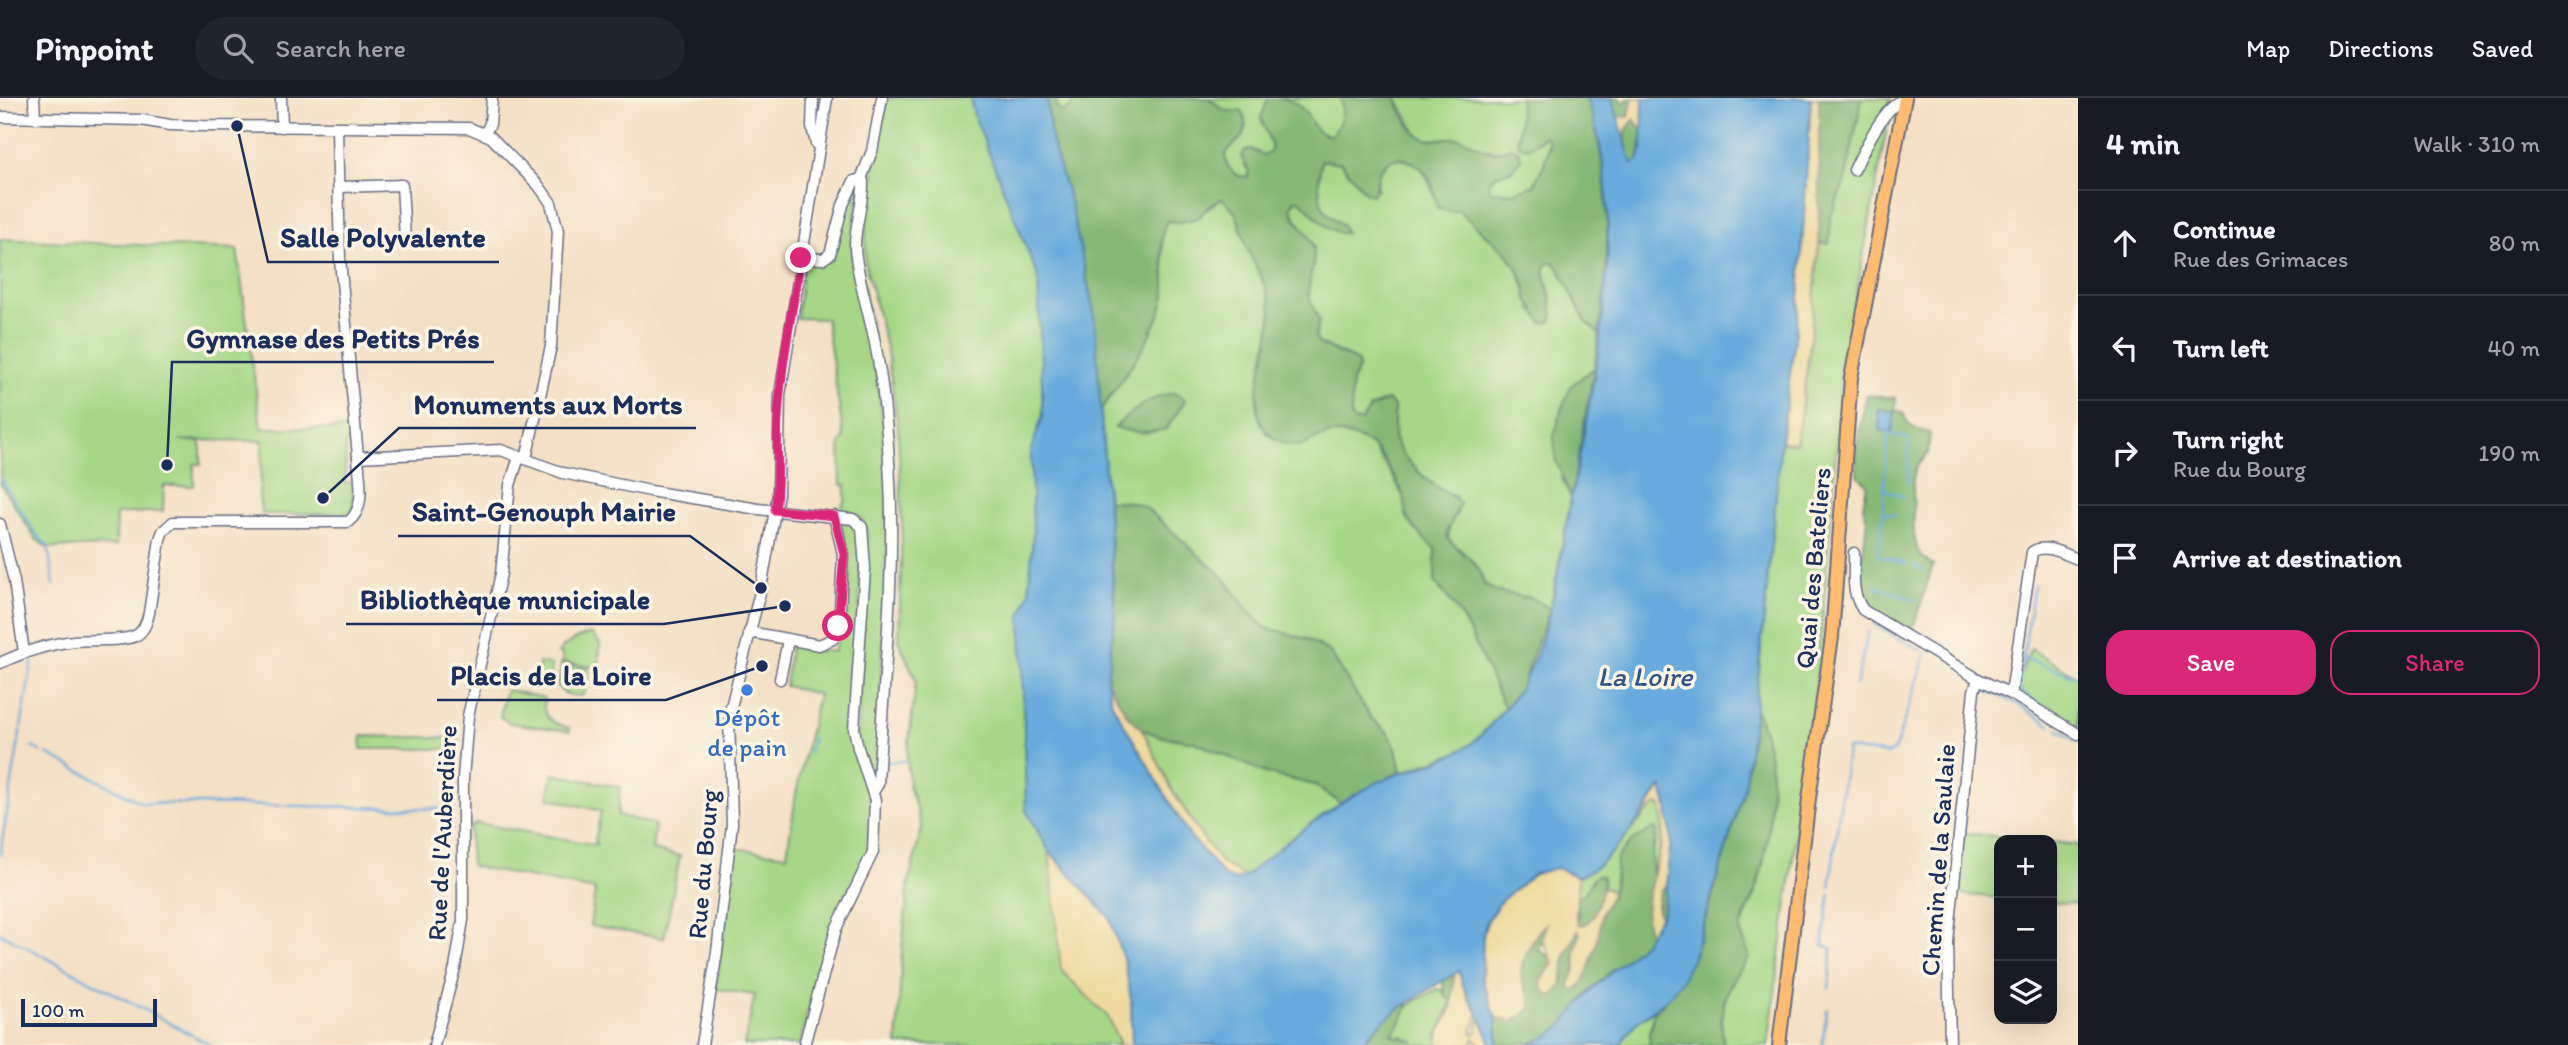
<!DOCTYPE html>
<meta charset="utf-8">
<style>
:root{--surface:#171b24;--page:#20242c;--text:#f1f3f6;--muted:#9ea1a6;--line:#363941;--accent:#db2777}
body{margin:0;font-family:Itim,sans-serif;background:var(--page);color:var(--text)}
.controls{position:absolute;right:21px;bottom:21px;display:grid;overflow:hidden;border-radius:14px;box-shadow:0 7px 28px #0002}
.controls button{width:63px;height:63px;display:grid;place-items:center;padding:0;border:0;border-bottom:2px solid var(--line);background:var(--surface);color:var(--text);font:35px sans-serif}
.scale{position:absolute;left:21px;bottom:18px;width:136px;box-sizing:border-box;padding-left:7px;border:4px solid #1b2f5e;border-top:0;font-size:19px;line-height:24px;white-space:nowrap;color:#1b2f5e;-webkit-text-stroke:5px #fcf5e5;paint-order:stroke}
.stop{position:absolute;width:21px;height:21px;margin:-16px;border:5px solid #db2777;border-radius:50%;background:#fff}
.stop.end{background:#db2777;border-color:#fff;box-shadow:0 2px 7px #0008}
.list{margin:0;padding:0;list-style:none}
h2{display:flex;justify-content:space-between;align-items:center;height:91px;margin:0;padding:0 28px;font-size:30px}
h2 small{font-size:23px;font-weight:400;color:var(--muted)}
.list li{display:grid;grid-template-columns:46px 1fr auto;gap:21px;align-items:center;box-sizing:border-box;height:105px;padding:0 28px;border-top:2px solid var(--line)}
.list b{display:block;font-size:26px;white-space:nowrap}
.list p{margin:0;font-size:23px;white-space:nowrap;color:var(--muted)}
.list em{font-size:23px;font-style:normal;color:var(--muted)}
.actions{display:flex;gap:14px;padding:21px 28px}
.actions a{flex:1;padding:16px 0;border:2px solid var(--accent);border-radius:21px;text-align:center;font-size:24px;color:var(--accent)}
.actions .main{background:var(--accent);color:#fff}
.icon{flex:none;width:38px;height:38px;fill:none;stroke:currentColor;stroke-width:2;stroke-linecap:round;stroke-linejoin:round}
.map{position:relative;flex:none;width:2078px;height:947px;overflow:hidden}
header{display:flex;align-items:center;gap:42px;box-sizing:border-box;height:98px;padding:0 35px;background:var(--surface);border-bottom:2px solid var(--line)}
header strong{font-size:33px}
nav{display:flex;gap:38px;margin-inline-start:auto;font-size:24px}
.search{width:490px;height:63px;background:var(--page);display:flex;align-items:center;gap:18px;box-sizing:border-box;padding:0 24px;border-radius:38px;color:var(--muted);font-size:26px}
main{display:flex}
aside{flex:1;background:var(--surface)}
.map>svg:first-child{display:block}
.green{fill:#a5d786;stroke:#608372;stroke-width:2;fill-rule:evenodd}
.forest{fill:#84b873;stroke:#507468;stroke-width:2}
.sand{fill:#eeda9e;stroke:#84847e;stroke-width:2}
.water{fill:#67abdc;stroke:#416d9d;stroke-width:2}
.lines{fill:none;stroke-linecap:round;stroke-linejoin:round}
.stream{stroke:#67abdc;stroke-width:2.5}
.minor-casing{stroke:#676d82;stroke-width:13}
.major-casing{stroke:#676d82;stroke-width:16}
.minor{stroke:#fff;stroke-width:10}
.major{stroke:#febc70;stroke-width:12}
.route{stroke:#db2777;stroke-width:9}
.shop-dot{fill:#3f7fe0;stroke:#fcf5e5;stroke-width:2.5}
.labels{text-anchor:middle;dominant-baseline:central;stroke-width:7;stroke-linejoin:round;paint-order:stroke}
.street-label{font-size:26px;fill:#1b2f5e;stroke:#fcf5e5}
.shop-label{font-size:26px;fill:#366cbe;stroke:#fcf5e5}
.water-label{font-size:28px;font-style:italic;fill:#325484;stroke:#fcf5e5}
.leader{fill:none;stroke:#1b2f5e;stroke-width:2.5}
.callout-dot{fill:#1b2f5e;stroke:#fcf5e5;stroke-width:2.5}
.callout-label{font-size:28px;text-anchor:middle;font-weight:bold;fill:#1b2f5e;stroke:#fcf5e5;stroke-width:7;stroke-linejoin:round;paint-order:stroke}
</style>
<header>
<strong>Pinpoint</strong>
<div class="search"><svg class="icon" aria-label="search" viewBox="0 0 24 24"><circle cx="10" cy="10" r="6"/><path d="M15 15l6 6"/></svg>Search here</div>
<nav><a>Map</a><a>Directions</a><a>Saved</a></nav>
</header>
<main>
<div class="map">
<svg width="2078" height="947" viewBox="0 0 2078 947">
<rect width="100%" height="100%" fill="#fcf5e5"/>
<filter id="ink" filterUnits="userSpaceOnUse"><feTurbulence type="fractalNoise" baseFrequency=".0143" numOctaves="2"/><feDisplacementMap in="SourceGraphic" scale="14" xChannelSelector="R" yChannelSelector="G"/><feConvolveMatrix kernelMatrix="1 2 1 2 8 2 1 2 1" color-interpolation-filters="sRGB"/></filter>
<filter id="wash" filterUnits="userSpaceOnUse"><feTurbulence type="fractalNoise" baseFrequency=".00686" numOctaves="4" result="noise"/><feDisplacementMap in="SourceGraphic" scale="28" xChannelSelector="R" yChannelSelector="G"/><feGaussianBlur stdDeviation="1.57" result="paint"/><feColorMatrix in="noise" values="0 0 0 0 0 0 0 0 0 0 0 0 0 0 0 0 0 1.4 0 .05"/><feComposite in="paint" operator="in"/></filter>
<g filter="url(#wash)">
<rect width="100%" height="100%" fill="#f4e0c4"/>
<g class="green">
<polygon points="887,0 970,0 974,17 1038,179 1043,317 1031,352 1033,436 1029,495 1021,518 1026,713 1109,819 1132,947 897,947 902,850 909,783 922,729 909,687 907,660 916,582 899,544 902,425 898,329 887,253 865,165 866,119"/>
<polygon points="1056,0 1074,0 1070,10 1063,14 1057,11"/>
<path d="M1209 0H1268L1261 20 1272 47 1271 53 1264 57 1250 51 1244 66 1249 73 1248 79C1235 80 1226 70 1225 58L1227 52 1234 47 1242 13H1225Z"/>
<path d="M1284 0H1340C1345 14 1341 26 1332 37 1315 38 1313 24 1303 13 1298 8 1290 4 1284 0Z"/>
<path d="M1396 0H1520L1521 22 1517 41 1536 46 1544 38 1548 41C1550 58 1541 72 1534 87L1514 95 1490 93 1488 88 1490 82 1498 76 1513 73 1501 54 1478 50 1468 43 1446 40 1429 42 1418 37Z"/>
<path d="M1862 0H1891L1885 14 1889 18 1888 23 1843 267 1819 564 1768 947H1724C1718 916 1725 889 1746 865L1745 845 1740 832C1746 817 1753 802 1758 787 1771 738 1781 657 1755 612L1781 344 1796 345 1809 256 1819 145H1829L1831 118 1845 83Z"/>
<path d="M1393 61C1427 61 1428 83 1438 109L1445 112 1459 113 1507 156 1518 171 1533 213 1552 203 1544 172 1547 166 1554 164C1574 187 1572 213 1599 235L1594 270 1571 288 1562 381 1571 400 1550 511 1532 500 1497 494 1484 485 1480 473 1471 462 1448 441 1450 425 1458 414 1456 399C1435 390 1397 362 1394 337 1393 327 1395 318 1394 308L1388 302C1375 305 1370 311 1362 322L1355 323 1351 319 1352 284 1358 270 1351 259 1318 245 1315 239 1319 223C1315 212 1308 203 1309 191 1309 175 1317 163 1313 147 1310 134 1295 127 1291 108L1295 102 1299 101 1330 131 1343 128C1338 123 1330 119 1325 113 1317 103 1318 75 1322 62L1341 65 1365 94 1377 91C1377 76 1380 69 1393 61Z"/>
<polygon points="861,85 854,126 873,245 886,354 888,456 875,687 857,642 867,434 862,420 853,416 838,415 845,403 846,387 841,387 840,346 844,341 826,221 797,220 803,166 807,163 829,164 833,158 853,88"/>
<path d="M1222 101C1240 114 1239 126 1246 146 1254 168 1268 188 1271 211 1274 245 1241 309 1268 336 1271 339 1277 342 1282 344L1331 336 1349 337 1371 346 1395 382 1405 403 1406 418 1435 451V485C1470 520 1483 567 1505 610L1477 641 1459 654 1401 674 1396 650 1387 634 1371 620 1329 553 1264 529 1249 514 1224 480 1145 409 1130 404 1108 403 1100 314 1136 260 1165 199V174L1161 134 1167 123C1201 126 1196 115 1222 101ZM1173 295 1180 297 1185 302 1166 331Z"/>
<polygon points="0,141 237,151 261,330 350,331 352,344 346,344 345,385 354,384 353,412 349,416 262,416 259,400 263,343 179,342 201,344 201,366 194,366 194,388 164,388 163,413 116,416 116,448 47,450 35,440 0,385"/>
<path d="M843 421 857 428 861 437 858 563 852 632 869 692 872 709 869 754 831 831 799 947H744L755 897 716 891 735 750 787 757 796 696 818 596 785 588 790 550 793 548 834 554C846 513 855 465 839 424Z"/>
<path d="M592 536 600 546 599 570 562 564V556H558C563 546 580 537 592 536Z"/>
<polygon points="2031,551 2078,579 2078,636 2011,596"/>
<polygon points="539,565 552,567 549,591 535,590"/>
<polygon points="561,566 589,571 587,583 560,579"/>
<path d="M555 581 587 586 583 597C570 600 558 595 555 581Z"/>
<path d="M507 592 544 600C541 620 553 626 570 630V633L510 625 500 619 505 594Z"/>
<polygon points="1142,631 1159,638 1195,644 1268,676 1315,687 1342,706 1293,741 1245,779 1222,765 1200,736 1172,692"/>
<polygon points="362,638 459,640 458,651 361,651"/>
<polygon points="552,676 620,689 618,717 655,727 652,752 680,758 664,840 590,828 595,792 471,768 469,730 477,725 597,747 595,743 601,713 549,700"/>
<path d="M1657 705 1660 707C1667 729 1659 757 1653 779L1652 758 1657 736 1615 782 1612 796 1610 791 1602 790 1603 782 1593 780 1587 794 1582 798 1577 797 1578 779C1609 768 1632 726 1657 705Z"/>
<polygon points="1964,735 2036,742 1999,742 1999,800 1959,796"/>
<polygon points="2052,744 2078,747 2078,806 2052,804"/>
<path d="M1438 891 1443 892 1445 898 1452 903 1437 937 1439 947H1415L1403 938 1394 939 1393 934C1400 928 1400 922 1404 914 1411 903 1426 897 1438 891Z"/>
<polygon points="1655,912 1649,934 1651,947 1620,947 1635,926"/>
</g>
<g class="forest">
<path d="M1047 0H1056L1057 11 1063 14 1070 10 1074 0H1209L1225 13H1242C1254 43 1234 39 1225 58 1226 70 1235 80 1248 79L1249 73 1241 59 1244 53 1250 51 1264 57 1271 53V47L1261 20 1268 0C1278 0 1286 0 1295 5 1311 13 1310 38 1332 37 1341 25 1345 14 1340 0H1396C1399 11 1410 31 1420 38 1431 46 1445 38 1458 40 1480 44 1484 62 1511 49L1519 53 1521 61C1512 79 1493 70 1488 88L1491 93 1514 95 1534 87 1545 64 1549 50 1548 41 1544 38 1529 50 1519 48C1517 43 1521 11 1520 0H1587C1612 77 1611 155 1599 235L1586 224 1560 172 1554 164 1547 166 1544 172 1553 217 1551 224 1542 225 1527 201 1525 187 1518 171 1507 156 1459 113H1445L1437 109C1435 101 1434 90 1430 82 1421 66 1400 52 1384 67 1375 75 1379 88 1372 97L1365 94 1341 65 1322 62C1318 75 1317 104 1326 114 1334 122 1343 124 1346 135 1328 137 1311 112 1299 102H1295L1291 109C1295 127 1310 134 1313 147 1317 163 1309 175 1309 191 1308 203 1315 212 1319 223L1315 239 1318 245 1358 264V270L1352 284 1351 319 1355 323 1362 322 1370 310 1387 302 1394 308C1395 318 1394 326 1394 336 1396 356 1427 383 1443 393 1450 398 1455 398 1460 406L1447 434 1448 441 1471 462 1480 473 1484 486 1497 494 1532 500 1550 511 1521 589 1505 610C1483 567 1470 520 1435 485V451C1426 442 1412 431 1407 419 1405 414 1406 408 1405 403 1401 388 1381 352 1368 345 1358 339 1344 335 1332 336 1322 337 1312 344 1302 347 1287 352 1265 337 1260 322 1249 286 1274 248 1271 211 1269 188 1254 168 1246 147 1239 127 1240 114 1222 101L1209 108 1198 120 1181 124 1167 123C1154 147 1170 176 1164 202 1155 240 1121 281 1100 314L1094 215 1071 107 1051 41Z"/>
<polygon points="1612,0 1620,0 1621,4 1627,3 1627,0 1633,0 1629,17 1625,20 1617,18"/>
<polygon points="1819,0 1862,0 1845,83 1831,118 1829,146 1819,145"/>
<path d="M1634 21 1643 33 1638 62 1632 66C1626 49 1620 35 1634 21Z"/>
<polygon points="1594,270 1571,400 1556,363 1554,339 1561,313 1571,288"/>
<path d="M1173 295 1180 297 1185 303 1166 331C1146 336 1134 336 1115 329 1131 314 1150 298 1173 295Z"/>
<path d="M1866 297 1896 300 1895 312 1903 314C1908 330 1914 331 1930 335L1928 355 1916 369 1913 382 1914 437 1917 450 1920 457 1933 467 1910 540 1859 505 1863 491 1862 464 1867 421 1863 408 1867 386 1857 377 1856 351Z"/>
<polygon points="1108,403 1130,404 1145,409 1224,480 1249,514 1264,529 1307,541 1329,553 1371,620 1387,634 1396,650 1401,674 1373,687 1342,706 1315,687 1268,676 1195,644 1159,638 1142,631 1127,617 1107,583 1115,515"/>
<path d="M1755 612C1781 657 1771 738 1757 788 1754 801 1741 821 1740 834 1740 842 1749 850 1749 859 1745 868 1738 873 1733 882 1721 902 1719 925 1724 947H1650L1649 934 1653 925V917L1667 901 1693 859 1700 840 1744 691Z"/>
<path d="M1652 731H1656C1657 740 1652 749 1652 759 1652 767 1654 773 1653 781 1649 801 1643 817 1650 837 1635 857 1613 872 1594 888 1585 897 1579 908 1571 918 1550 944 1531 947 1499 947L1496 920 1501 919 1516 923 1523 914 1529 913 1531 904C1528 896 1522 887 1521 878 1518 861 1535 842 1543 827L1547 825 1539 852 1551 860 1553 865 1545 878 1564 882 1563 865 1575 833 1578 832 1580 836 1575 854 1576 870 1573 880 1580 889 1592 859 1602 815 1614 792 1617 759 1632 743Z"/>
<path d="M1597 777 1602 778C1606 793 1597 819 1584 827L1578 826 1577 797 1582 798C1589 792 1590 782 1597 777Z"/>
<path d="M1668 785 1663 814 1660 820C1657 807 1656 793 1668 785Z"/>
<polygon points="1455,875 1452,903 1445,898 1443,883"/>
<path d="M1408 904C1408 914 1398 928 1392 937L1414 943 1415 947H1360L1385 921Z"/>
</g>
<g class="sand">
<polygon points="1633,0 1643,0 1643,33 1634,21 1626,32 1624,44 1617,18 1625,19 1629,17"/>
<polygon points="1811,0 1819,0 1819,145 1809,256 1796,345 1781,344 1798,217"/>
<polygon points="1107,583 1127,617 1142,631 1172,692 1200,736 1222,765 1245,779 1236,782 1225,779 1189,737 1112,606"/>
<path d="M1661 689 1666 703 1671 741 1668 785 1661 792 1658 800 1657 810 1660 820 1650 837C1634 795 1675 750 1660 707L1657 706 1644 716Z"/>
<polygon points="1049,753 1109,819 1125,866 1131,901 1132,947 1120,947 1108,919 1061,872"/>
<path d="M1557 770 1578 779 1576 819 1578 826 1584 827C1596 820 1599 803 1602 790L1610 791 1612 796 1602 815 1598 841 1588 872 1584 883 1576 892 1571 891 1569 886 1576 870 1575 854 1580 836 1578 832 1565 858 1562 887 1553 897H1548L1543 891 1541 884 1553 865 1542 840 1546 826C1535 835 1517 868 1522 882 1525 892 1532 899 1531 910L1511 925 1507 921 1496 920C1492 907 1484 893 1482 879 1481 864 1481 840 1487 825 1498 798 1528 773 1557 770Z"/>
<path d="M1459 872 1468 900 1478 916 1472 934 1474 936 1476 935 1480 920 1492 947H1480L1474 940 1472 947H1439C1437 931 1447 924 1451 910 1454 898 1452 886 1455 875Z"/>
</g>
<g class="water">
<path d="M970 0H1047L1051 41 1071 107 1094 215 1115 515 1107 583 1112 606 1189 737 1225 779 1236 782 1245 779C1281 746 1330 709 1374 686 1406 670 1454 664 1479 639 1494 624 1509 608 1520 590 1551 539 1559 466 1570 407 1587 317 1609 223 1608 130 1608 85 1601 42 1587 0H1612L1632 66 1638 62 1642 50 1643 0H1811L1798 217 1781 344 1755 612 1744 691 1693 859 1682 882 1667 901 1635 926 1620 947H1529L1549 938 1561 929 1591 892 1644 845 1663 814 1671 741 1666 703 1661 689C1642 716 1610 768 1578 779L1557 770 1534 776 1502 802 1487 823 1483 837 1482 880 1496 920 1499 947H1492L1477 912 1462 886 1459 873C1424 895 1386 914 1360 947H1132L1131 901 1125 866 1109 819 1049 753 1026 713 1021 518 1029 495 1033 436 1031 352 1043 317 1038 179 974 17Z"/>
<polygon points="1878,311 1895,313 1892,334 1880,332"/>
</g>
<g class="lines">
<g class="stream">
<polyline points="1887,333 1883,415 1878,458 1907,466"/>
<polyline points="1887,336 1906,339 1909,342 1908,384"/>
<polyline points="0,380 36,436 48,448 54,487"/>
<polyline points="1885,392 1905,399"/>
<polyline points="1883,415 1896,417"/>
<polyline points="1914,468 1924,472"/>
<polyline points="2034,487 2023,560 2078,579"/>
<polyline points="1876,489 1915,502"/>
<polyline points="1873,526 1922,553"/>
<polyline points="2023,560 2019,587 2023,596 2078,629"/>
<polyline points="1856,587 1868,534"/>
<polyline points="1983,591 2016,605 2050,627"/>
<polyline points="2057,631 2078,643"/>
<polyline points="32,649 42,654"/>
<polyline points="809,655 813,640"/>
<polyline points="47,656 142,705 455,711"/>
<polyline points="886,664 905,663"/>
<polyline points="0,756 32,564"/>
<polyline points="1830,789 1847,651 1889,656 1895,651 1926,555"/>
<polyline points="0,835 211,947"/>
<polyline points="1829,891 1832,853 1831,850 1823,847 1830,796"/>
<polyline points="1822,947 1827,912"/>
</g>
</g>
</g>
<g filter="url(#ink)">
<g class="lines">
<g class="minor-casing">
<g id="minor">
<polyline points="34,0 35,20"/>
<polyline points="281,0 282,29"/>
<polyline points="813,0 812,29 816,46"/>
<polyline points="0,19 141,22 170,27 203,28 469,30 491,39 539,88 551,105 558,133 551,248 526,361"/>
<polyline points="337,30 340,161 358,359"/>
<polyline points="485,35 490,26 492,0"/>
<path d="M1854 72C1864 52 1884 7 1905 1"/>
<path d="M861 81 863 83C864 106 854 128 855 151 858 183 869 214 875 245 884 291 888 337 890 383 895 484 883 585 878 686L873 694"/>
<polyline points="339,89 402,87 405,141"/>
<polyline points="801,160 823,161 830,156 843,107 854,83 861,81 872,53 882,0"/>
<polyline points="0,426 14,483 24,555"/>
<path d="M1854 455C1855 477 1850 493 1863 512L1978 581 2011 596 2078 636"/>
<polyline points="749,534 819,547 833,541 840,512 843,456 834,418"/>
<path d="M0 565C24 554 48 546 74 543 90 541 122 544 135 538 144 534 147 524 149 515L160 441 163 433 173 424H348C367 410 359 380 358 359L501 352 563 375 650 393 758 411 853 421 862 429 865 470 854 631 858 650 875 702 873 754 836 831 804 947"/>
<polyline points="780,581 788,542"/>
<path d="M2011 596 2032 454C2045 445 2064 456 2078 461"/>
<polyline points="434,947 455,870 463,822 463,680 468,618 501,476 510,387 519,359"/>
<polyline points="702,947 717,854 732,726 729,617 761,490 778,396 780,297 827,0"/>
<polyline points="1950,947 1948,844 1974,593 1978,581"/>
</g>
</g>
<g class="major-casing">
<polyline id="major" points="1779,947 1809,701 1832,539 1851,280 1905,0"/>
</g>
<use href="#minor" class="minor"/>
<use href="#major" class="major"/>
</g>
</g>
<g class="lines" filter="url(#ink)">
<path class="route" d="M801 160C792 213 781 267 778 320 776 351 780 381 775 412L834 418 844 456 838 528"/>
</g>
<circle class="shop-dot" cx="747" cy="592" r="7"/>
<g class="labels">
<g class="street-label">
<text transform="translate(1813 470) rotate(-85)">Quai des Bateliers</text>
<text transform="translate(442 735) rotate(-87)">Rue de l'Auberdière</text>
<text transform="translate(1938 762) rotate(-86)">Chemin de la Saulaie</text>
<text transform="translate(703 766) rotate(-85)">Rue du Bourg</text>
</g>
<g class="shop-label">
<text x="747" y="619">Dépôt<tspan x="747" dy="30">de pain</tspan></text>
</g>
<g class="water-label">
<text x="1645" y="578">La Loire</text>
</g>
</g>
<path class="leader" d="M237 28L268 164H499M167 367L172 264H494M323 400L399 330H696M761 490L690 438H398M785 508L664 526H346M762 568L666 602H437"/>
<g class="callout-dot">
<circle cx="237" cy="28" r="7"/>
<circle cx="167" cy="367" r="7"/>
<circle cx="323" cy="400" r="7"/>
<circle cx="761" cy="490" r="7"/>
<circle cx="785" cy="508" r="7"/>
<circle cx="762" cy="568" r="7"/>
</g>
<g class="callout-label">
<text x="383" y="149">Salle Polyvalente</text>
<text x="333" y="250">Gymnase des Petits Prés</text>
<text x="548" y="316">Monuments aux Morts</text>
<text x="544" y="423">Saint-Genouph Mairie</text>
<text x="505" y="511">Bibliothèque municipale</text>
<text x="551" y="587">Placis de la Loire</text>
</g>
</svg>
<div class="controls">
<button>+</button>
<button>−</button>
<button><svg class="icon" aria-label="layers" viewBox="0 0 24 24"><path d="M12 4l9 5-9 5-9-5zM3 14l9 5 9-5"/></svg></button>
</div>
<div class="scale">100 m</div>
<div class="stop" style="left:838px;top:528px"></div>
<div class="stop end" style="left:801px;top:160px"></div>
</div>
<aside>
<h2>4 min<small>Walk · 310 m</small></h2>
<ul class="list">
<li><svg class="icon" aria-label="ahead" viewBox="0 0 24 24"><path d="M12 20V5M6 11l6-6 6 6"/></svg><div><b>Continue</b><p>Rue des Grimaces</p></div><em>80 m</em></li>
<li><svg class="icon" aria-label="left" viewBox="0 0 24 24"><path d="M17 20v-9H6M10 6l-5 5 5 5"/></svg><div><b>Turn left</b></div><em>40 m</em></li>
<li><svg class="icon" aria-label="right" viewBox="0 0 24 24"><path d="M7 20v-9h11M14 6l5 5-5 5"/></svg><div><b>Turn right</b><p>Rue du Bourg</p></div><em>190 m</em></li>
<li><svg class="icon" aria-label="arrive" viewBox="0 0 24 24"><path d="M6 21V4h12l-3 4 3 4H6"/></svg><div><b>Arrive at destination</b></div></li>
</ul>
<div class="actions"><a class="main">Save</a><a>Share</a></div>
</aside>
</main>
